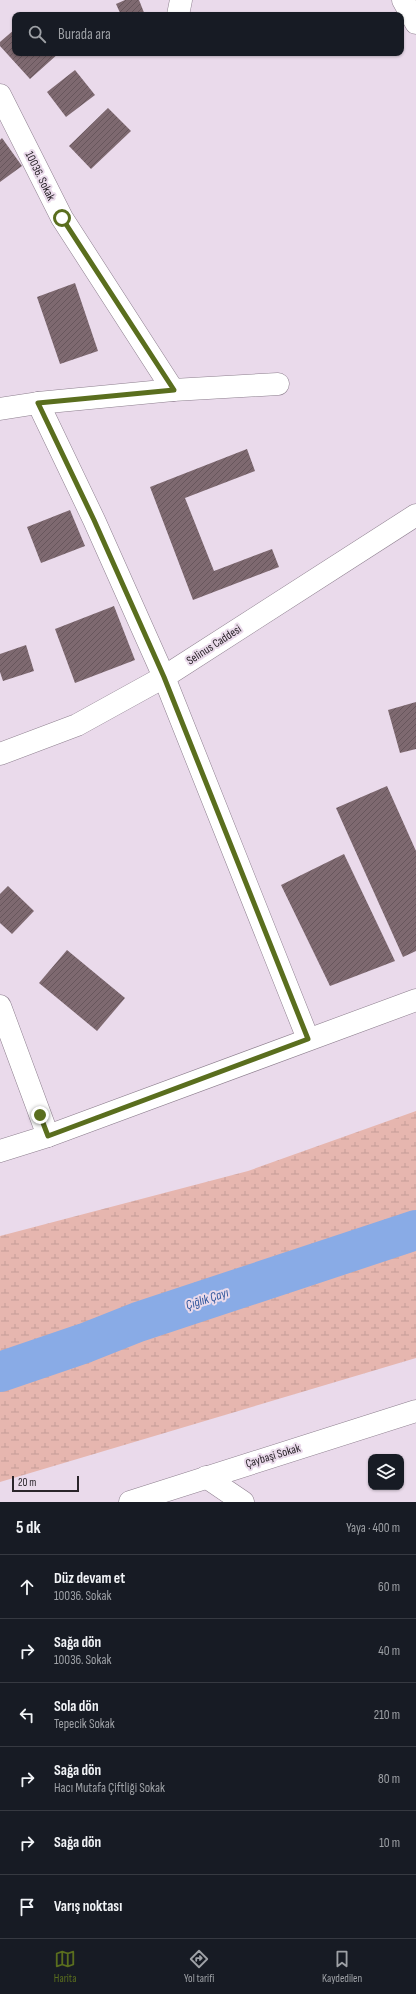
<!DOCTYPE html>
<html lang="tr">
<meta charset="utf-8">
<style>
:root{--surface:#171b24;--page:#242831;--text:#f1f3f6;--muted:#9ea1a6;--line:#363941;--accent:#5a6e1e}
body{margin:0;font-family:"Sofia Sans Condensed",sans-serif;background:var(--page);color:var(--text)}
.controls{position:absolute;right:12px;bottom:12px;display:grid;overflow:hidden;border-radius:8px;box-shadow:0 1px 3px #0004}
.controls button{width:36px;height:36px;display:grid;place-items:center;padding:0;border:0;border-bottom:1px solid var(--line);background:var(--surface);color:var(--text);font:20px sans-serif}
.scale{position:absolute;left:12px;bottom:10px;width:67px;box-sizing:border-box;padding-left:4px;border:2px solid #2a242a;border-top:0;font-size:11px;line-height:14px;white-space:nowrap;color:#2a242a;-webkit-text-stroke:3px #eadaeb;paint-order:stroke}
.stop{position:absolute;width:12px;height:12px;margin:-9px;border:3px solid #5a6e1e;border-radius:50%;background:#fff}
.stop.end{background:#5a6e1e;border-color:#fff;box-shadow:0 1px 4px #0008}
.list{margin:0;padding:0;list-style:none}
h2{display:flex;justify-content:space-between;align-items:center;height:52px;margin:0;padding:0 16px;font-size:17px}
h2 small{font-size:13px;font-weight:400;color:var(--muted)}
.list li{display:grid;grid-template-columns:26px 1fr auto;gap:12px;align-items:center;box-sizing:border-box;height:64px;padding:0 16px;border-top:1px solid var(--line)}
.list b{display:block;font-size:15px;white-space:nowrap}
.list p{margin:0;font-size:13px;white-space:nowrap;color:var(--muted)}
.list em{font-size:13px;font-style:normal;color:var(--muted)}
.icon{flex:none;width:22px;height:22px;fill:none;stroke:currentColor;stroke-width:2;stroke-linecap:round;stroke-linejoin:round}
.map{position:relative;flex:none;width:416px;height:1502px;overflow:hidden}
.search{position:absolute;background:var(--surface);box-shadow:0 1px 3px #0004;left:12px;right:12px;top:12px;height:44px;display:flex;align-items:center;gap:10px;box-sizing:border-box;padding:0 14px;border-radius:8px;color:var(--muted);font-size:15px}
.sheet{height:436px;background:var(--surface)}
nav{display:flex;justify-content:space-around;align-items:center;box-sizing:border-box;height:56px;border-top:1px solid var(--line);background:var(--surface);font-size:11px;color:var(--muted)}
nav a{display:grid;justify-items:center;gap:2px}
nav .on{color:var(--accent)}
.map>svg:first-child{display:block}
.wetland{fill:url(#wetland-marsh)}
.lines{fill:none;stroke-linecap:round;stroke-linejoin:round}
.river{stroke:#89abe6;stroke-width:40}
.building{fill:url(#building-hatch)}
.minor-casing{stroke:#8d7f8e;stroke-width:23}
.minor{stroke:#fff;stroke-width:22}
.route{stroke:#5a6e1e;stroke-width:5}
.labels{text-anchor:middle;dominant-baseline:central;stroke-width:4;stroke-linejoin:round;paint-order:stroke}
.street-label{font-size:12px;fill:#2a242a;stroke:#eadaeb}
.water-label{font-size:13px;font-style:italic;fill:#2d549b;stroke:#eadaeb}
</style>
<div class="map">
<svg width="416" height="1502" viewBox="0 0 416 1502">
<defs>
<pattern id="wetland-marsh" width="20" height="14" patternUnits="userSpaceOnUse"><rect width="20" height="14" fill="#e6b6af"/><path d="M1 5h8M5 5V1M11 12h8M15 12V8" fill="none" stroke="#c59c97"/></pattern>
<pattern id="building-hatch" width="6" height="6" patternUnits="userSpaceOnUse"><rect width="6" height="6" fill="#7e6970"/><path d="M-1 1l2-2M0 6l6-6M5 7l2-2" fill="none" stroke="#67565c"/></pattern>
</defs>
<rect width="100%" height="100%" fill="#eadaeb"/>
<polygon class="wetland" points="416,1111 416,1358 0,1482 0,1236 248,1171"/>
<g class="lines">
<polyline class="river" points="0,1372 85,1343 138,1322 416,1230"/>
</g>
<g class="building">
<polygon points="125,0 139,0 145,15 121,15 116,4"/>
<polygon points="15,29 15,53 59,53 30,79 0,46 0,42"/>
<polygon points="75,70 95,95 66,117 47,92"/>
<polygon points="108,108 131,131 91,169 69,146"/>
<polygon points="2,138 22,166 0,182 0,140"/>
<polygon points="75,283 98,351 60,364 37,297"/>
<polygon points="247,449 255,471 185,498 214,571 272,549 279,567 193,600 150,487"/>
<polygon points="70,510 85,546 41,563 27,527"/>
<polygon points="114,606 135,660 75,683 55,629"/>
<polygon points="26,645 34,671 3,681 0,672 0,654"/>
<polygon points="416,702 416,749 400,753 388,710"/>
<polygon points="387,786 416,851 416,951 403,957 336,808"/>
<polygon points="344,854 395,961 330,986 281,885"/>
<polygon points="8,886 34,911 12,934 0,923 0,894"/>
<polygon points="67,950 125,998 97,1031 39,983"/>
</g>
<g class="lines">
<g class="minor-casing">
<g id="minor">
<polyline points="403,0 416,23"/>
<polyline points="178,15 181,0"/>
<polyline points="0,95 62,218 173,390 38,403 0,409"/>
<polyline points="173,390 278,384"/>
<polyline points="38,403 94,520 164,677 308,1039"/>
<polyline points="0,754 77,725 164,677 416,515"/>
<polyline points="0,1006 48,1136"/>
<polyline points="0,1151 48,1136 416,1000"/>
<polyline points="206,1477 243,1502"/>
<polyline points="130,1502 416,1411"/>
</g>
</g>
<use href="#minor" class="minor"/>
</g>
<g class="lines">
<polyline class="route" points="40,1115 48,1136 308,1039 164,677 94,520 38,403 174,390 62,218"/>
</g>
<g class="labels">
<g class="street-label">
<text transform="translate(40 176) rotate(64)">10036. Sokak</text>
<text transform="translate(214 645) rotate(-33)">Selinus Caddesi</text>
<text transform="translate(273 1456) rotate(-17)">Çaybaşi Sokak</text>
</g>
<g class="water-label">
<text transform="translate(207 1299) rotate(-18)">Çığlık Çayı</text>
</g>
</g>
</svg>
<div class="controls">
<button><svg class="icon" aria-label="layers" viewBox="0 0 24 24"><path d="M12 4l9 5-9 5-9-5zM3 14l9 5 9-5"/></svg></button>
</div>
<div class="scale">20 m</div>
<div class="stop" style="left:62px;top:218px"></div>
<div class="stop end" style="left:40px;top:1115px"></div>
<div class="search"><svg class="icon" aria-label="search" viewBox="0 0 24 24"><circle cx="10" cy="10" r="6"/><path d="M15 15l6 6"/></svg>Burada ara</div>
</div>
<section class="sheet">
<h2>5 dk<small>Yaya · 400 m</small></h2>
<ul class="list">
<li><svg class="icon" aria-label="ahead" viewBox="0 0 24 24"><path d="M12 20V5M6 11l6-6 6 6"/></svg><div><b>Düz devam et</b><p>10036. Sokak</p></div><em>60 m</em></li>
<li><svg class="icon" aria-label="right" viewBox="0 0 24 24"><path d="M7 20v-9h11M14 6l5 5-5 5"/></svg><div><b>Sağa dön</b><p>10036. Sokak</p></div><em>40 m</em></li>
<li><svg class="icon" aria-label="left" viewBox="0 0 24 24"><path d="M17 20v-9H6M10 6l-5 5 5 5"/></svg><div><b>Sola dön</b><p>Tepecik Sokak</p></div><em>210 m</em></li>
<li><svg class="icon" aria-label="right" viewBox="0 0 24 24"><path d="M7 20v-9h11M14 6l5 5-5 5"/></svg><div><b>Sağa dön</b><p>Hacı Mutafa Çiftliği Sokak</p></div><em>80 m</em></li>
<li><svg class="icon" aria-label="right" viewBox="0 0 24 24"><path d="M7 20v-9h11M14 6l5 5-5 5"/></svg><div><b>Sağa dön</b></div><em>10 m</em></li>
<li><svg class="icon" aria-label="arrive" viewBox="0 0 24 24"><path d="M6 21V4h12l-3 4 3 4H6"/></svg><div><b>Varış noktası</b></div></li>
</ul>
</section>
<nav>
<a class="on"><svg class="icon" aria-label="map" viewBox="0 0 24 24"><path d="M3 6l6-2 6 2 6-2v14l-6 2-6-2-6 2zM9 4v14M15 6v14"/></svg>Harita</a>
<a><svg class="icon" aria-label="directions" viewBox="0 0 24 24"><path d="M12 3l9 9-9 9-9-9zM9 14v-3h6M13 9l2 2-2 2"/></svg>Yol tarifi</a>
<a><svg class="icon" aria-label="saved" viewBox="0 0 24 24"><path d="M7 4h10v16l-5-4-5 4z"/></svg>Kaydedilen</a>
</nav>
